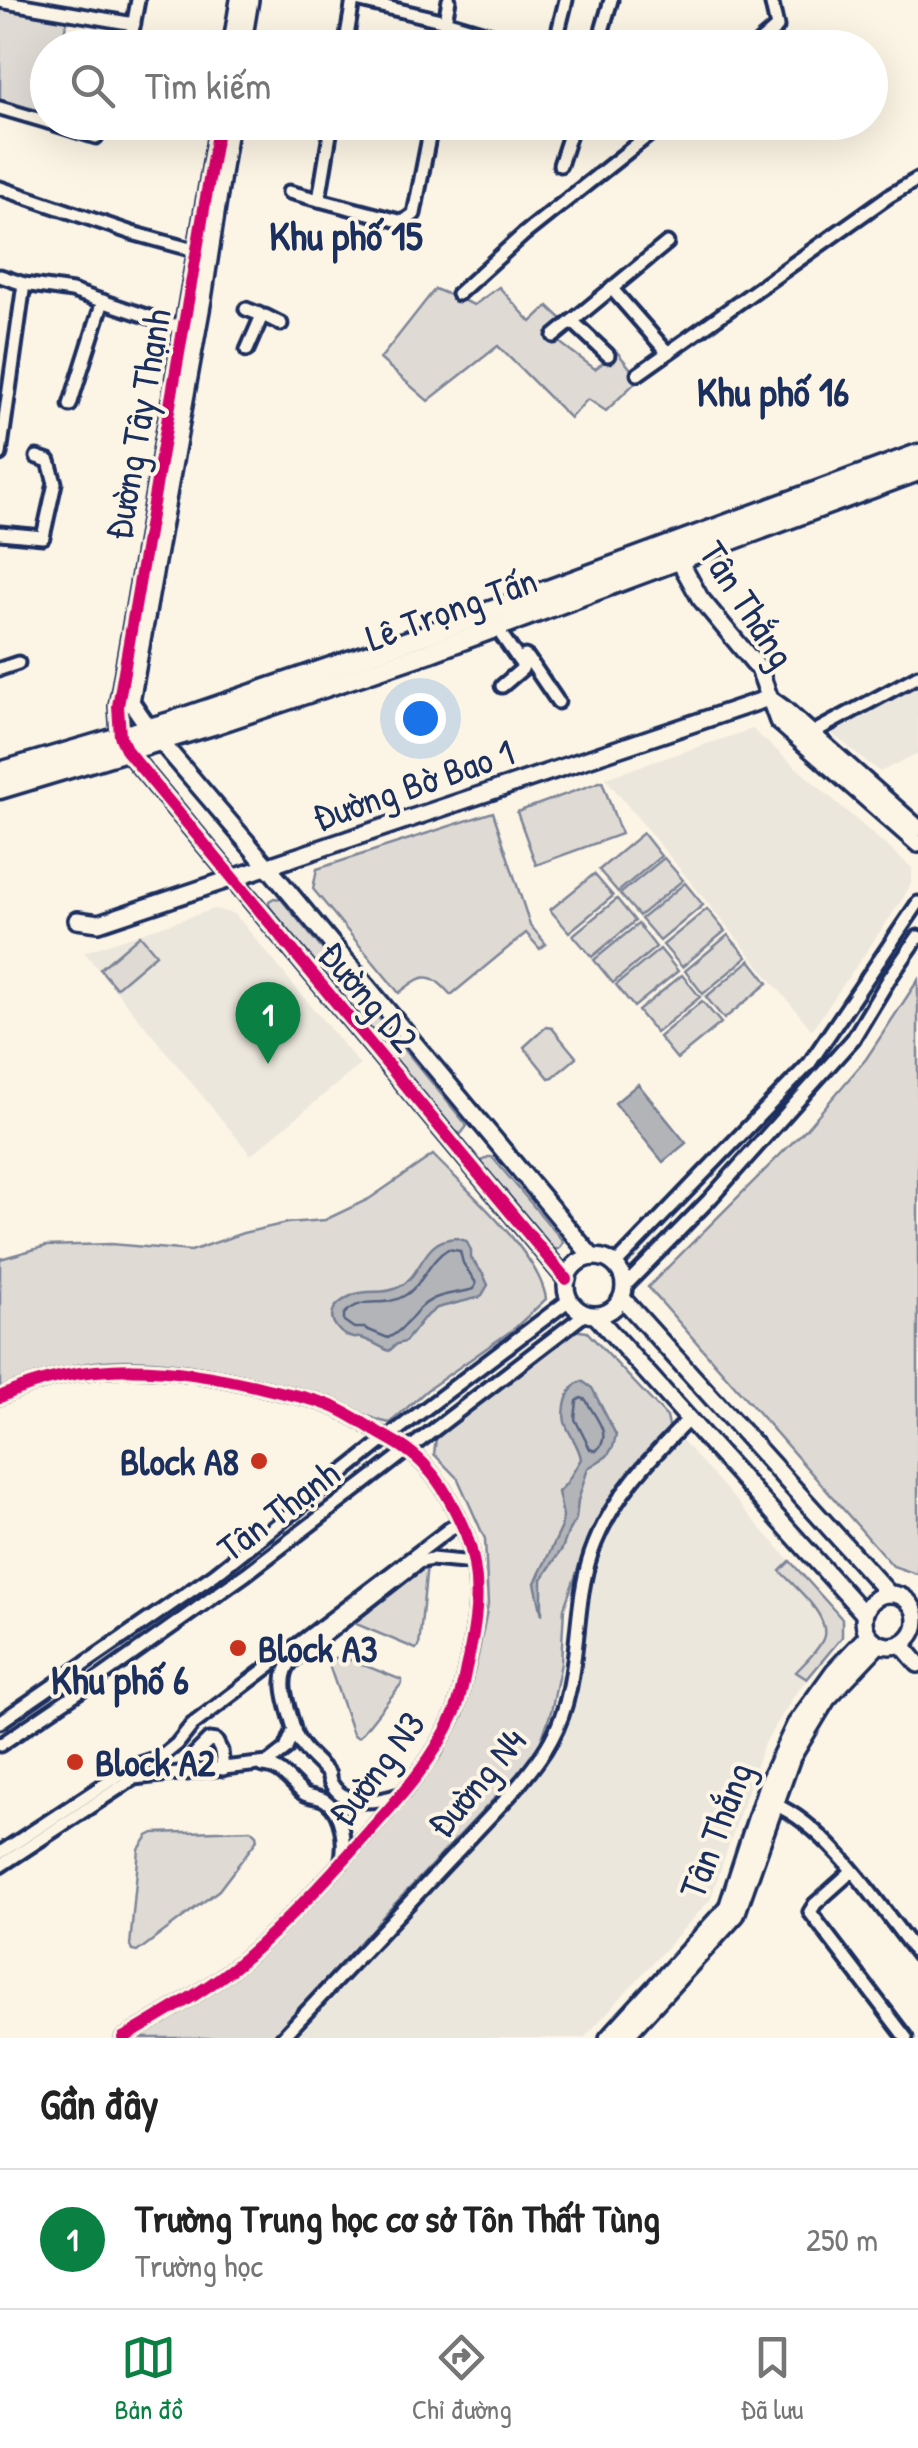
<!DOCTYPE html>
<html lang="vi">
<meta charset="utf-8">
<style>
:root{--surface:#fff;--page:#f2f2f2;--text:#222;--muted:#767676;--line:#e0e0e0;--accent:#0b8043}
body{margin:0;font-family:"Patrick Hand",sans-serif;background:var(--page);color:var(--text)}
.you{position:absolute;left:420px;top:718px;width:35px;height:35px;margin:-25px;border:8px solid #fff;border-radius:50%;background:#1a73e8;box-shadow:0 0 0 15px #1a73e833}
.badge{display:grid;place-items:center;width:65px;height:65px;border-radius:50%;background:var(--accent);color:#fff;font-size:32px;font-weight:700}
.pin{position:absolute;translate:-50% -82px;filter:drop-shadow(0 2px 5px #0008)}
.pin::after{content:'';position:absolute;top:52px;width:35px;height:30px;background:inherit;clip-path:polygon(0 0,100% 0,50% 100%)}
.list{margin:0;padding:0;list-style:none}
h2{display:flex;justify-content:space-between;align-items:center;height:130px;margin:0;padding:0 40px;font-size:42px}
h2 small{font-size:32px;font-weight:400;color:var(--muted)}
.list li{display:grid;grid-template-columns:65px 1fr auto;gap:30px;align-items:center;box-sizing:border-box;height:140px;padding:0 40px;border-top:2px solid var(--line)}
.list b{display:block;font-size:38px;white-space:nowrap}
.list p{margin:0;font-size:32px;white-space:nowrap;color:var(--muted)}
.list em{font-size:32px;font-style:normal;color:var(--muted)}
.icon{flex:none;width:55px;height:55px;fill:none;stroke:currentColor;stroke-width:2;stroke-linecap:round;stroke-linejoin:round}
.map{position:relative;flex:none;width:918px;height:2038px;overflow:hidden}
.search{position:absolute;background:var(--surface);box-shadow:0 10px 40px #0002;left:30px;right:30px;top:30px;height:110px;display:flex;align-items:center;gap:25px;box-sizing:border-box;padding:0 35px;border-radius:55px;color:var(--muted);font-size:38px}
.sheet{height:270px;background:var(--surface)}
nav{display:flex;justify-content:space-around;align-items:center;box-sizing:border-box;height:140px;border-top:2px solid var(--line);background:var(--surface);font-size:28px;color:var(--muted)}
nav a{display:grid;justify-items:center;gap:5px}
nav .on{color:var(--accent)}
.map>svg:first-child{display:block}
.built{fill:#ece7dc}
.green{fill:#dfdbd4;stroke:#7d8599;stroke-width:2.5}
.water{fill:#b2b4b8;stroke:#767f94;stroke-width:2.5}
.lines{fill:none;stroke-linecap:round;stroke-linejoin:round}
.shore{stroke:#576482;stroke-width:2.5}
.minor-casing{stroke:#1b2f5e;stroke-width:19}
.tertiary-casing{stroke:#1b2f5e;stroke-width:22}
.secondary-casing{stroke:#1b2f5e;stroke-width:25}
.minor{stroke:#fcf5e5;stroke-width:11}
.tertiary{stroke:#fcf5e5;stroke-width:15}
.secondary{stroke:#fcf5e5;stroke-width:18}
.cycleway-casing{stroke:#fcf5e5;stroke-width:19}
.cycleway{stroke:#d6006c;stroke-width:12}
.poi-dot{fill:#c8321e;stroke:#fcf5e5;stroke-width:4}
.labels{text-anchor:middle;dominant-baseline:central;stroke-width:8;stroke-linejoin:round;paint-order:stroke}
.street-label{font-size:38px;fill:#1b2f5e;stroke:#fcf5e5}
.poi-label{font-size:38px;font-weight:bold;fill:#1b2f5e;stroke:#fcf5e5;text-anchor:start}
.neighbourhood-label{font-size:40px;font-weight:bold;fill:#1b2f5e;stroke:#fcf5e5}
</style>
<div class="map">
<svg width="918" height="2038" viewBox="0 0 918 2038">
<rect width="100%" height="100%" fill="#fcf5e5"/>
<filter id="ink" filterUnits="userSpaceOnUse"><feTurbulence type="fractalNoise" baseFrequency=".01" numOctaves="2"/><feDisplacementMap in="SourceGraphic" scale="20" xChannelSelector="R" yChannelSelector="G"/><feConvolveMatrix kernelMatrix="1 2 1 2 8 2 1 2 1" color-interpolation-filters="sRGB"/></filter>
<g filter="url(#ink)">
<g class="built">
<polygon points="918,674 918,753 880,772 821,725"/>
<polygon points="752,729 912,868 912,881 904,897 812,1030 605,778"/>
<polygon points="214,909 235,914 360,1065 251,1155 84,952"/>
<polygon points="680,1438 842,1619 842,1637 794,1696 763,1746 710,1900 584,2038 296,2038 456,1858 540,1770 558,1747 577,1689 595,1568 612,1520 626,1492 657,1458"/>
</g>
<g class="green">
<polygon points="0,8 67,19 61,47 48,48 48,108 45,119 0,103"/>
<polygon points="499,287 531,322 548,306 566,323 551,336 595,369 617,352 639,379 606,411 588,399 570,418 498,346 428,401 380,359 435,289 474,305"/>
<polygon points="602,781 621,834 536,865 517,812"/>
<path d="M493 812 530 925 546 944 540 949 526 933 451 995C429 970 423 974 399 993L313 889 317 869Z"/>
<polygon points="643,833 661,856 618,892 599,870"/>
<polygon points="664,858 683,880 639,916 620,894"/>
<polygon points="594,874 613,896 569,932 550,910"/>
<polygon points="685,883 703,905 660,941 641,919"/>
<polygon points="274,898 281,899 465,1123 467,1126 461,1134 454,1131 269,906 269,901"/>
<polygon points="617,899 635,921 592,957 573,935"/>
<polygon points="707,909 725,931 682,967 663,945"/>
<polygon points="638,924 656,947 613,983 594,960"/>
<polygon points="140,935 156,954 116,988 100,969"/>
<polygon points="728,935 747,957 703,994 685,971"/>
<polygon points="660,949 678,971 634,1007 616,985"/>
<polygon points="750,960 768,983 724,1019 706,997"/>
<polygon points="682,975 700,997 656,1033 638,1011"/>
<polygon points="918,980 918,1573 916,1574 893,1566 648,1287 806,1129 866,1059"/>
<polygon points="702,1001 721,1023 677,1059 659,1037"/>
<polygon points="546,1027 552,1028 576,1057 574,1060 553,1077 549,1078 524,1047"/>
<path d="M433 1155C465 1188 540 1254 546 1299L515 1328 427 1390 390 1423C372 1420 357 1410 340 1403 328 1398 315 1395 303 1391 246 1373 164 1356 104 1361 70 1364 32 1376 0 1390V1259L46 1246 111 1244 191 1251 243 1233 287 1223 325 1220 369 1199Z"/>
<polygon points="488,1157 492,1157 562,1240 563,1243 559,1249 553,1249 482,1165 482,1161"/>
<path d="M572 1330 587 1332 667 1417 669 1426 668 1437 619 1484 593 1527 564 1608 561 1663 551 1712 540 1744 525 1766 387 1912 301 2010 271 2038H136C189 2005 241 1972 286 1928L441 1757 463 1716 478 1656 488 1605 485 1539 458 1479 434 1454 436 1439 518 1370Z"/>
<path d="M790 1561 842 1619V1637L807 1679 796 1672C805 1662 818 1651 823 1639 832 1617 794 1586 780 1571Z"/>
<polygon points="427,1564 419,1647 416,1649 349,1621 421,1565"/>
<polygon points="343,1657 402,1680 402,1683 360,1736 357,1737 353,1734 329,1665 334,1658"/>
<polygon points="251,1830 256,1835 257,1840 219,1890 137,1952 132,1951 130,1946 139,1849 148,1836 154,1833"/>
</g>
<g class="water">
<polygon points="638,1084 686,1143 663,1162 615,1103"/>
<path d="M457 1238 466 1241 471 1250V1258L483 1274 488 1285 481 1297 437 1308 423 1319 405 1342 397 1344 389 1351C381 1347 369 1340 361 1338 358 1337 355 1339 353 1338 342 1336 327 1322 334 1309 337 1304 347 1297 353 1295 367 1289 385 1295 399 1287 424 1274 421 1239 457 1238Z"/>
<path d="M582 1381 592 1388 616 1435 613 1447 607 1456 588 1468 578 1501 576 1519 569 1530 562 1549 542 1579V1615L535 1583 561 1529 563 1516 558 1492 566 1484 581 1459C579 1445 569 1435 565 1422 562 1407 568 1386 582 1381Z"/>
</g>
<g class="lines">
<g class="shore">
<path d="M448 1249 460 1251 463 1263 476 1283 474 1289C461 1293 446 1293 433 1299 414 1308 407 1329 388 1338L364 1328H354L344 1321V1314C365 1294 381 1309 404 1296 423 1285 429 1260 448 1249Z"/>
<path d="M581 1398 586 1400C595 1418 614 1435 596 1451L590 1449 575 1419 577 1401Z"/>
</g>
<g class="minor-casing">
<g id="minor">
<polyline points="356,0 445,21 536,48"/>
<polyline points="0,1 134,24"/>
<polyline points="129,48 138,0"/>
<polyline points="345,48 353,0"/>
<polyline points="445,48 445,21 449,0"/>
<polyline points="554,48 566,0"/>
<polyline points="597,48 611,0"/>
<polyline points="753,48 777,27 771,0"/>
<polyline points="0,108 48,122"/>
<polyline points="48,122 96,137"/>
<polyline points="560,165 574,122"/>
<polyline points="0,188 132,233 201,252"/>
<polyline points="289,192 403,222 414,214 432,122"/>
<polyline points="319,200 332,122"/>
<polyline points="0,276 24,284 72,291 185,329"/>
<polyline points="612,289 667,352"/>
<polyline points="458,294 524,234 665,122"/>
<polyline points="246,309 259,314 261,318 247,350"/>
<polyline points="261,318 265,316 281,324"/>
<polyline points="572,321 608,355"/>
<polyline points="554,336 667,243"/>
<polyline points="638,374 889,196 918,179"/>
<polyline points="70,405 103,301"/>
<polyline points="0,454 24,284"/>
<polyline points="0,533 43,537 55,483 49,461 37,457"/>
<polyline points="496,627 523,666 522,669 502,686"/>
<polyline points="518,659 525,656 528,658 558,702"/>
<polyline points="0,669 18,663"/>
<polyline points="812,733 918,676"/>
<polyline points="615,1265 809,1064 918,903"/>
<polyline points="624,1287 709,1200 853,1039 889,979 918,937"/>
<path d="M0 1397C86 1357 178 1366 267 1389 291 1395 318 1399 340 1410 354 1417 366 1425 379 1433 397 1443 415 1453 428 1469 444 1486 457 1513 466 1534 483 1580 477 1622 466 1668 463 1683 460 1699 455 1712 435 1759 400 1797 366 1835 328 1878 288 1921 244 1959 208 1990 163 2014 123 2038"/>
<polyline points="0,1722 215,1574 388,1437 569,1300"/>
<path d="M294 1731C301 1749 311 1755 324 1769 334 1779 325 1771 331 1783 345 1808 378 1802 399 1795"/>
<polyline points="0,1745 102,1676 246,1574 585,1314"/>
<path d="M263 1766C282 1767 290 1782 303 1793 311 1798 319 1796 326 1801 343 1814 346 1844 341 1863"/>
<polyline points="187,1773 190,1759 209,1740 216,1741 221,1751 223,1769"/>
<path d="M774 1804C829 1827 881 1908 918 1955"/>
<polyline points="0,1853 131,1767 161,1757 177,1744 192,1725 460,1521"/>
<path d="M0 1866 134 1778 268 1763 286 1749 294 1729C289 1708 275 1679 292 1661L419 1562 431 1559 474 1563"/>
<polyline points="852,1871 815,1904 810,1912 906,2038"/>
<path d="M282 2038 510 1795C525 1778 540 1760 551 1740 583 1683 571 1614 591 1554 610 1499 649 1459 689 1419"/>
</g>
</g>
<g class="tertiary-casing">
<g id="tertiary">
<polyline points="231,48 239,0"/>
<polyline points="242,48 250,0"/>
<polyline points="219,122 118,706 120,736 127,751 566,1279"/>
<polyline points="230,122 203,299 131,702 149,728 273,873 592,1257"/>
<polyline points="675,553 700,598 759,669 778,721 918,844"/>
<polyline points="769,698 783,708 918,828"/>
<polyline points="77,920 99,923 769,698"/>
<circle cx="595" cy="1286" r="29"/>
<polyline points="622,1298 889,1594"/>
<polyline points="596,1316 864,1614"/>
<circle cx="890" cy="1620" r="26"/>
<polyline points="901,1644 918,1664"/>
<polyline points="608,2038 727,1908 768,1782 795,1725 834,1671 868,1635"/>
<polyline points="624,2038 736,1915 792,1757 827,1699 879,1644"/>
</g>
</g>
<g class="secondary-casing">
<g id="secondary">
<polyline points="0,772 167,723 425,635 918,454"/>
<polyline points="0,789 213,725 430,652 918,471"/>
</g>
</g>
<use href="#minor" class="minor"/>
<use href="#tertiary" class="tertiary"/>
<use href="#secondary" class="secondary"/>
<g class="cycleway-casing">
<g id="cycleway">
<polyline points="219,122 118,706 120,736 127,751 566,1279"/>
<path d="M0 1397C86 1357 178 1366 267 1389 291 1395 318 1399 340 1410 354 1417 366 1425 379 1433 397 1443 415 1453 428 1469 444 1486 457 1513 466 1534 483 1580 477 1622 466 1668 463 1683 460 1699 455 1712 435 1759 400 1797 366 1835 328 1878 288 1921 244 1959 208 1990 163 2014 123 2038"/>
</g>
</g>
<use href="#cycleway" class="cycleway"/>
</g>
</g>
<g class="poi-dot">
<circle cx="259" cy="1461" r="10"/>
<circle cx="238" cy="1648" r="10"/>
<circle cx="75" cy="1762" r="10"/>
</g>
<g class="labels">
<g class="street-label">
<text transform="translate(137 424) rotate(-80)">Đường Tây Thạnh</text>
<text transform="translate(748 604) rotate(57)">Tân Thắng</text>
<text transform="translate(451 608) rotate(-20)">Lê Trọng Tấn</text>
<text transform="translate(413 784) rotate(-19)">Đường Bờ Bao 1</text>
<text transform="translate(369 996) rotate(50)">Đường D2</text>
<text transform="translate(278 1510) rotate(-37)">Tân Thạnh</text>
<text transform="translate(376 1768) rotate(-53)">Đường N3</text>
<text transform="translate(476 1782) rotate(-50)">Đường N4</text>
<text transform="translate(715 1830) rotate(-69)">Tân Thắng</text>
</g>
<g class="poi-label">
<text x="239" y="1461" text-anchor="end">Block A8</text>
<text x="258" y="1648">Block A3</text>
<text x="95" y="1762">Block A2</text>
</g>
<g class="neighbourhood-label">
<text x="346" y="235">Khu phố 15</text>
<text x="773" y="391">Khu phố 16</text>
<text x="120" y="1679">Khu phố 6</text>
</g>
</g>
</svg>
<div class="you"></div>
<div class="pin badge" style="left:268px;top:1064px">1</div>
<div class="search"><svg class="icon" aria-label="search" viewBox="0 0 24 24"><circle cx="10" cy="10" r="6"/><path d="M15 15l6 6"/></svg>Tìm kiếm</div>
</div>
<section class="sheet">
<h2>Gần đây<small></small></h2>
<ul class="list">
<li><span class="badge">1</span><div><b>Trường Trung học cơ sở Tôn Thất Tùng</b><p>Trường học</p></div><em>250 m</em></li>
</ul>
</section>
<nav>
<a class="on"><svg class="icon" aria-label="map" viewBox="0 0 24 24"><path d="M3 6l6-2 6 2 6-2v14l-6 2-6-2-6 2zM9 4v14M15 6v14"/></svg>Bản đồ</a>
<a><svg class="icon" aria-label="directions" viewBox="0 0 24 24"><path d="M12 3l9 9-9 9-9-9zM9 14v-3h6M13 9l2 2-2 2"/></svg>Chỉ đường</a>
<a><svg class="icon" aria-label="saved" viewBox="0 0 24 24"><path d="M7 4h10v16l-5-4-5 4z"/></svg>Đã lưu</a>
</nav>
